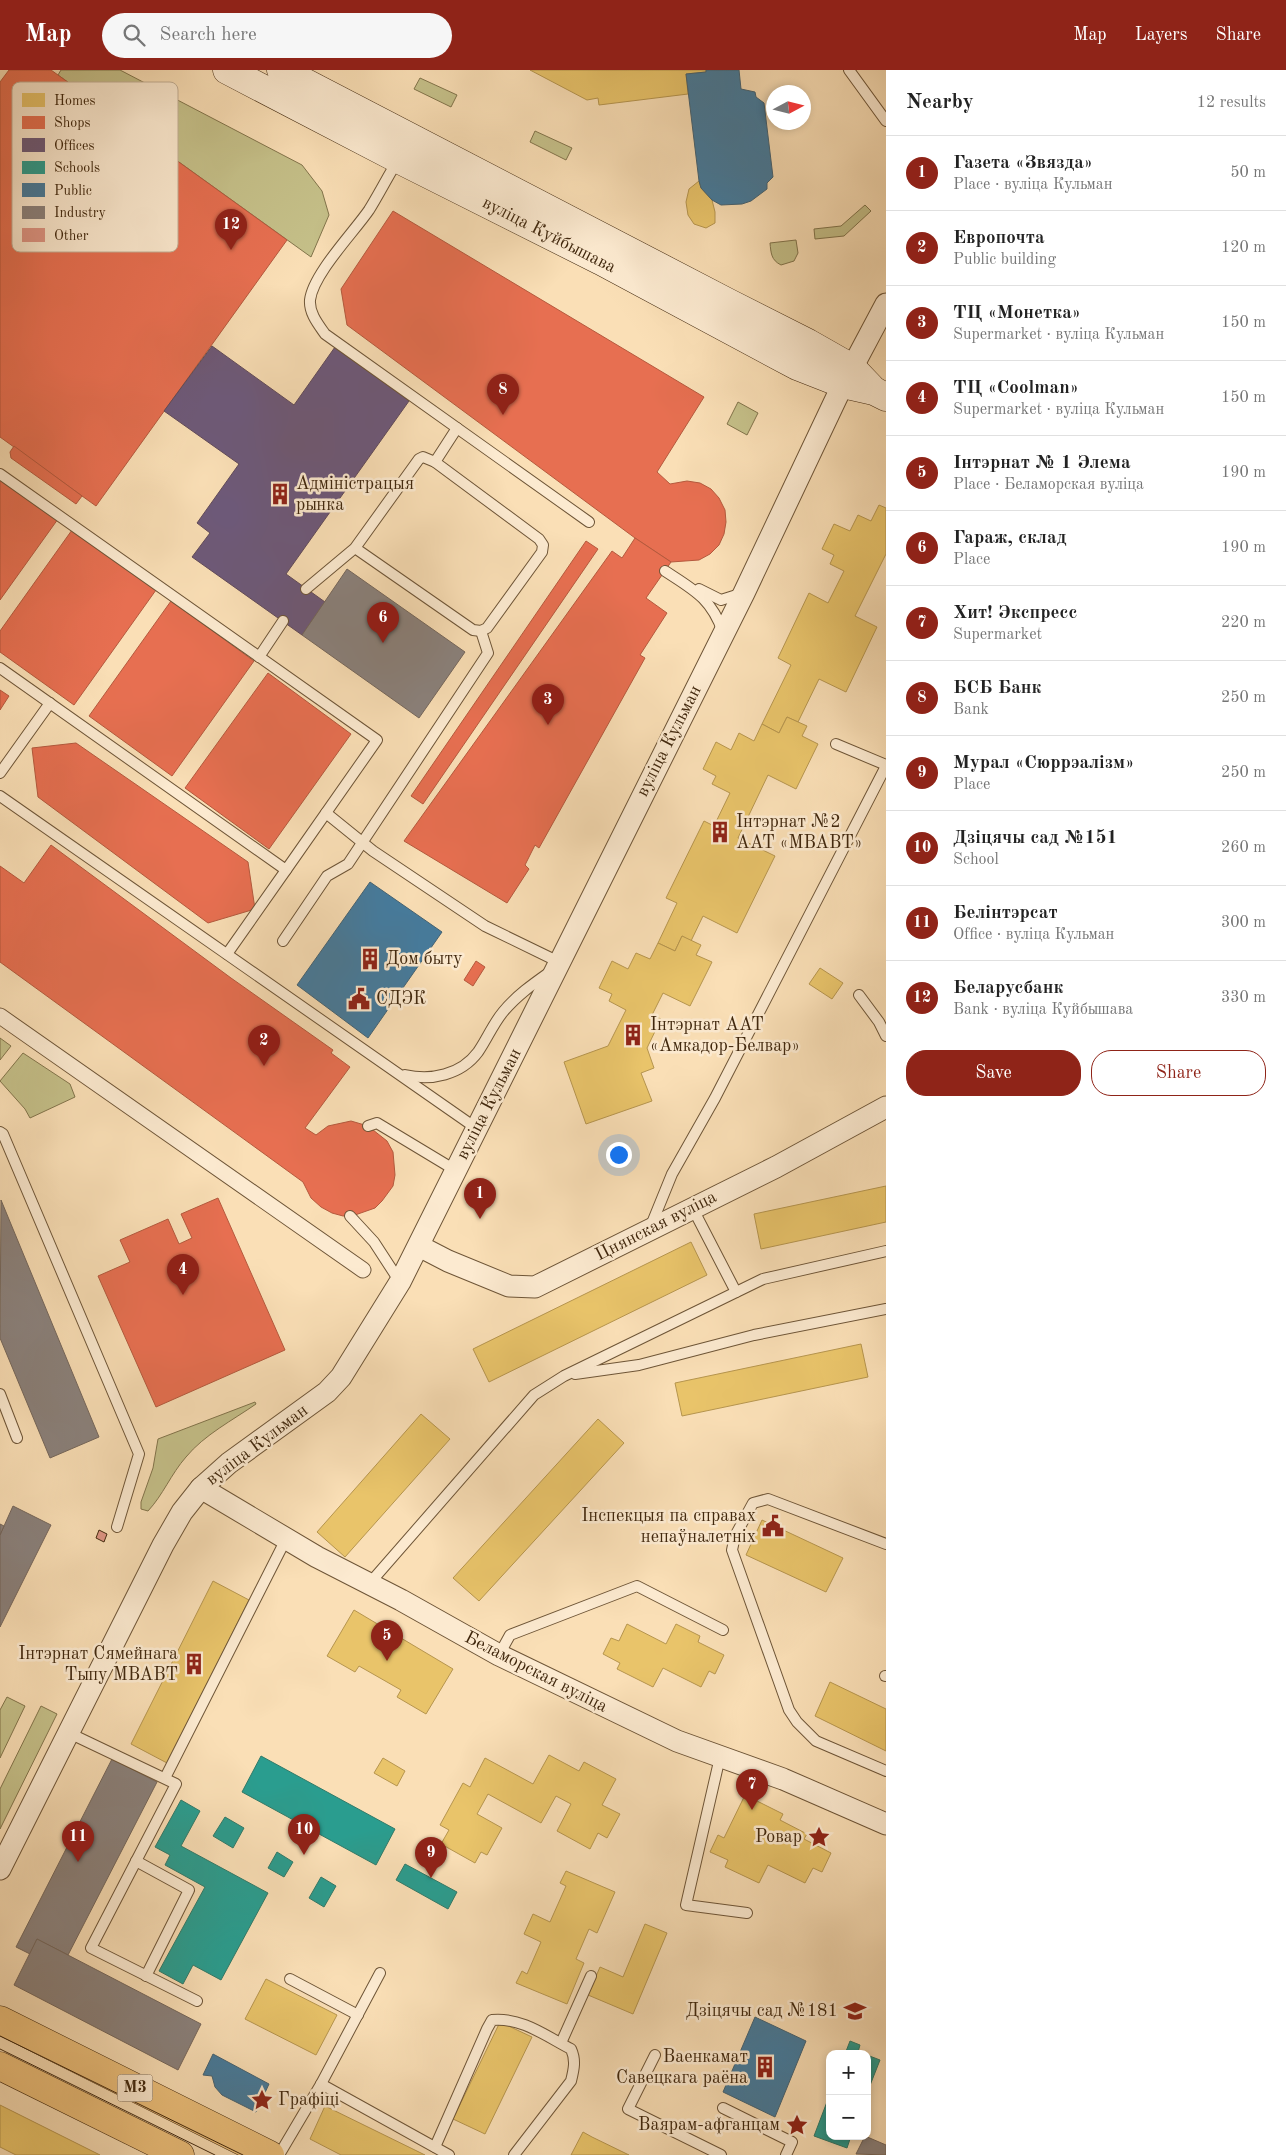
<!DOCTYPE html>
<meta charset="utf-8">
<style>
:root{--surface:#fff;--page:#f6f6f6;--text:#222;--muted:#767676;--line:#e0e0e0;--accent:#8f2418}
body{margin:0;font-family:"Old Standard TT",serif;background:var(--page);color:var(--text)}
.controls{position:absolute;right:15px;bottom:15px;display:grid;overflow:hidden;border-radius:10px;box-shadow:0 2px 8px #0003}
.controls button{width:45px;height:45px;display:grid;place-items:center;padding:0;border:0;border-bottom:1px solid var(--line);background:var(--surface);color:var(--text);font:25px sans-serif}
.compass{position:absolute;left:766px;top:15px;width:45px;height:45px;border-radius:50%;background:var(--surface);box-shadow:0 2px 8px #0003;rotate:83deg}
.you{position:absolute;left:618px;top:1084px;width:18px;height:18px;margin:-12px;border:4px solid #fff;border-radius:50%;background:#1a73e8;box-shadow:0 0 0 8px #1a73e833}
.badge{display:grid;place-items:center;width:32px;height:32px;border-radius:50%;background:var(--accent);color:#fff;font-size:16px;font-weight:700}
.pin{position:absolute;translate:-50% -41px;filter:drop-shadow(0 1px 2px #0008)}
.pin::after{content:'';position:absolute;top:26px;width:18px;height:15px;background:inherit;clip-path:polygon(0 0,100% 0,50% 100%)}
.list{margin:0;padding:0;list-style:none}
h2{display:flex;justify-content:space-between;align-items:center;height:65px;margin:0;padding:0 20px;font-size:21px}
h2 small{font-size:16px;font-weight:400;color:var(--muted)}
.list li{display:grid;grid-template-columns:32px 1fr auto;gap:15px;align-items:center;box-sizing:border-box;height:75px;padding:0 20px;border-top:1px solid var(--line)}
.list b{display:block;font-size:19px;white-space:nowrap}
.list p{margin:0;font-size:16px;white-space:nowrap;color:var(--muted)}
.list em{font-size:16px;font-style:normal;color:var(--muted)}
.actions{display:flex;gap:10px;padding:15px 20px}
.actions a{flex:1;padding:11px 0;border:1px solid var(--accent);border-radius:20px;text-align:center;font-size:18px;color:var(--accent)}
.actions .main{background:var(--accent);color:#fff}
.icon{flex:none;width:28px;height:28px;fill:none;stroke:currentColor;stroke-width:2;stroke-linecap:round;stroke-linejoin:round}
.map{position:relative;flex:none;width:886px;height:2085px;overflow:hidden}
header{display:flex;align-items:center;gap:30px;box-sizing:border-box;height:70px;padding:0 25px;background:var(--accent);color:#fff}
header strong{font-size:24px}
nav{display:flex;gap:28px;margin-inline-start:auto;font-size:18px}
.search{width:350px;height:45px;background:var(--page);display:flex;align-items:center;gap:12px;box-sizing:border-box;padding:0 18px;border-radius:28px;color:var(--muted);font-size:19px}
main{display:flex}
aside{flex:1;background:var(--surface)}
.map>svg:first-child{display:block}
.green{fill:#c5c089;stroke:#82744b}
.homes{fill:#e9c46a;stroke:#b6954e}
.shops{fill:#e76f51;stroke:#b5593d}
.offices{fill:#6d597a;stroke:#604a59}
.schools{fill:#2a9d8f;stroke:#317a68}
.public{fill:#457b9d;stroke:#446272}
.industry{fill:#8a817c;stroke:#74665b}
.building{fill:#df9585;stroke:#40270d}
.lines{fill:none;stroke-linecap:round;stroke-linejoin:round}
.service-casing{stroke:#6e5537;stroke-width:12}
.pedestrian-casing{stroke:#6e5537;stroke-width:17}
.minor-casing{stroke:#6e5537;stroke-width:23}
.secondary-casing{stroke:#40270d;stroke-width:29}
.primary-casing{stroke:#40270d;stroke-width:29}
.service{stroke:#fcead0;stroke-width:10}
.pedestrian{stroke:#fcead0;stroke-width:15}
.minor{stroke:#fcead0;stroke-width:21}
.secondary{stroke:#fcead0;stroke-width:28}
.primary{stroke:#edc07b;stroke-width:28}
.tram{stroke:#40270d;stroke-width:1}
.labels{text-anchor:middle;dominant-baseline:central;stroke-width:5;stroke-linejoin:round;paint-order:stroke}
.shield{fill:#fcead0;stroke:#786248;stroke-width:1}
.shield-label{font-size:16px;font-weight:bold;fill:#40270d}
.street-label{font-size:18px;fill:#40270d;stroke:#fcead0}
.poi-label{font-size:18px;fill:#40270d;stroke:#fcead0;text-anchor:start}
.key{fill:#fcead0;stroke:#c4b096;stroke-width:1}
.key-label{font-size:14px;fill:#40270d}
</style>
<header>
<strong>Map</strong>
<div class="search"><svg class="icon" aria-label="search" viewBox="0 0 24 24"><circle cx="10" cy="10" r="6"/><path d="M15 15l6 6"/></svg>Search here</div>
<nav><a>Map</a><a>Layers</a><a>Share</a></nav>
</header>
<main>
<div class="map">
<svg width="886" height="2085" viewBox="0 0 886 2085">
<rect width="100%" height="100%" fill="#fadfb6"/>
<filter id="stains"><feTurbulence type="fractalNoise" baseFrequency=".004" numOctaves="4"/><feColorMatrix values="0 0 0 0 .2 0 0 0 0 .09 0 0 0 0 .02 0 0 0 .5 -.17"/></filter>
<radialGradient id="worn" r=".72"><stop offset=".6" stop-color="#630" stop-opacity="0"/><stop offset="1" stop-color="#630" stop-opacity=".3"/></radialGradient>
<g class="green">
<polygon points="61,0 120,0 302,95 322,121 329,145 311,187 58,5"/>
<polygon points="420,8 457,25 451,37 414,19"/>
<polygon points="535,61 572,78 566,90 530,72"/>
<polygon points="865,135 871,141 844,166 815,169 814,159 841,156"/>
<path d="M796 170 798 183 794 191 781 195C771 190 771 183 770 173Z"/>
<polygon points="738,332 758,343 747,365 727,354"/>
<polygon points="0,968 11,976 0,990"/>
<polygon points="23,983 70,1014 75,1027 30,1048 25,1039 0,1011"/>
<path d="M255 1332 256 1334C233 1350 204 1365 186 1387 171 1404 163 1425 148 1441L141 1439V1432L153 1398 158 1369Z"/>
<polygon points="7,1627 25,1636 0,1688 0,1640"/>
<polygon points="41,1636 57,1644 0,1759 0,1719"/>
</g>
<g class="homes">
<polygon points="530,0 706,0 706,2 686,4 688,24 599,35 598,28 587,30"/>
<polygon points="699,111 701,118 712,130 715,142 715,153 706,158 694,154 688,145 686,132 689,119"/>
<polygon points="879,435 886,438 886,484 855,546 877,557 846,622 819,609 798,652 787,647 779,663 762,654 791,595 778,588 809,523 828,533 844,501 830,494 834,485 822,479 834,454 850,461 858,445 871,451"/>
<polygon points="787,647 807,656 802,666 818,674 796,719 768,705 738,768 775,786 737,863 703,846 691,871 682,866 675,881 658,873 677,833 666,828 704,751 714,756 730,723 712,714 716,706 703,699 716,672 731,680 739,663 754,671 762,654 779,663"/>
<polygon points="682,866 701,875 696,885 712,892 690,936 663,923 652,945 661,949 647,978 654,998 641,1003 652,1031 586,1054 564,992 608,976 626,940 609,931 612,924 599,918 612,891 628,899 636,883 650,889 658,873 675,881"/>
<polygon points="820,898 843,913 832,929 809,914"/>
<polygon points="886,1116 886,1152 761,1179 754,1144"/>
<polygon points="691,1172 707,1205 489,1312 473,1279"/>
<polygon points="861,1274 868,1307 682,1346 675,1313"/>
<polygon points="421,1344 450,1369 345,1487 317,1462"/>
<polygon points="598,1349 624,1373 479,1531 453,1508"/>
<polygon points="762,1450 843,1488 826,1522 746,1485"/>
<polygon points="213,1511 249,1530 167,1693 131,1674"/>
<polygon points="354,1540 453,1599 426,1644 397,1627 401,1620 359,1596 355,1602 327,1586"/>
<polygon points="627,1554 666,1574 676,1554 700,1566 698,1572 724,1585 715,1604 709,1601 701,1617 663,1598 653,1617 617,1599 620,1593 603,1584 611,1568 619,1571"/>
<polygon points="830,1612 886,1639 886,1681 815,1646"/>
<polygon points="549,1685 579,1701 584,1692 616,1709 602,1735 620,1744 607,1768 598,1763 590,1779 557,1761 571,1734 556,1726 541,1753 488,1724 477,1744 502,1758 487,1785 481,1782 475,1793 441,1774 449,1760 440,1755 463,1713 470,1717 485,1688 533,1714"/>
<polygon points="383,1688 405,1701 397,1716 374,1703"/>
<polygon points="745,1725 783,1744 780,1750 807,1764 804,1769 831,1783 822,1802 813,1798 805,1813 768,1795 759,1813 725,1797 728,1790 710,1782 718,1765 724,1768"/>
<polygon points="566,1801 615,1822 597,1863 589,1859 576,1889 584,1893 567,1934 516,1913 522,1901 527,1904 541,1872 524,1864 533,1844 550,1852 566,1816 560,1813"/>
<polygon points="645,1854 667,1863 633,1944 588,1925 600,1897 623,1907"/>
<polygon points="266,1909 337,1945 316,1985 245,1949"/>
<polygon points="500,1952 532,1967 485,2064 453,2049"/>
<polygon points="0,2035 100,2085 16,2085 0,2077"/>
<polygon points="325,2036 425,2085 341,2085 310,2069"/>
<polygon points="583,2062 592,2067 629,2085 571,2085"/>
</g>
<g class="shops">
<polygon points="9,0 51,0 287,170 96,436 0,367 0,12"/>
<polygon points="393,141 704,327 657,402 670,414 687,411 700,413 711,419 719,428 725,440 726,452 724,464 719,475 710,484 699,490 671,492 635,468 347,255 341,219"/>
<polygon points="14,376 82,426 76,434 11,388 10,382"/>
<polygon points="0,407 58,449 0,530"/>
<polygon points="72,460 156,520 74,635 0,582 0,561"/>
<polygon points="635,468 671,492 646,528 667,543 640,585 645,588 539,778 535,775 525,795 529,799 507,833 404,771 612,481 622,488"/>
<polygon points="586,471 598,479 423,734 411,726"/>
<polygon points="171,531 254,591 172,706 89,646"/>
<polygon points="268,603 351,664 269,779 185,718"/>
<polygon points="0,620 9,626 0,640"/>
<polygon points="76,673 248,792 255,839 208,853 38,727 32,678"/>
<polygon points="51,775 231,908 333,980 331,983 350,997 305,1058 316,1065 328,1056 351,1051 368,1056 387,1071 393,1082 395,1105 393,1116 382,1131 375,1138 355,1145 343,1146 332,1143 321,1137 311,1128 303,1112 0,892 0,796 24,813"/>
<polygon points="476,891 485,897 473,916 464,910"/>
<polygon points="218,1128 285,1280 156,1337 98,1206 130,1192 120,1170 168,1149 179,1174 192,1168 181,1144"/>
</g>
<polygon class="offices" points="212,276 294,335 335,277 409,331 286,504 325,532 302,565 192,487 210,463 197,453 239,394 164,341"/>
<g class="schools">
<polygon points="261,1686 395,1759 376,1795 242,1722"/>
<polygon points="181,1730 200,1741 181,1776 268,1823 221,1910 193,1895 183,1914 159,1901 205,1817 165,1795 170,1785 155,1777"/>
<polygon points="225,1747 244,1758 233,1778 213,1766"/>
<polygon points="277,1782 293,1792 284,1807 268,1798"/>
<polygon points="405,1794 457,1822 448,1839 396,1810"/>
<polygon points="321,1807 336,1816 324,1837 309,1828"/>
<polygon points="850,1971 860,1975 858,1982 863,1984 845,1984"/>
<polygon points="867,1985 880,1990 867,2023"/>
<polygon points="830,2024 830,2066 851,2066 847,2078 814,2066"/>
</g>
<g class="public">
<polygon points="706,0 739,0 741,19 755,22 756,27 764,33 773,107 767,113 767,119 751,131 742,134 721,135 712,130 701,118 699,111 686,4 706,2"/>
<polygon points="370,812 442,862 368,968 297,915"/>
<polygon points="755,1947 806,1971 775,2047 723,2022"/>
<polygon points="213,1984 269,2014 256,2042 222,2025 215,2017 212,2006 203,2005"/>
</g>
<g class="industry">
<polygon points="347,499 465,582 419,648 302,565"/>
<polygon points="1,1130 99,1367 50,1388 0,1268"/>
<polygon points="13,1436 51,1455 0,1557 0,1465"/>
<polygon points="0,1454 4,1456 0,1465"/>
<polygon points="112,1689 157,1712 68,1885 37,1869 30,1884 16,1877"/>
<polygon points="37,1869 201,1954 178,2000 14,1915"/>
<polygon points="865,2066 886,2075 886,2085 856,2084"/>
</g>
<polygon class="building" points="99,1460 107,1464 104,1472 96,1468"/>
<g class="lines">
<g class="service-casing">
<g id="service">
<polyline points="849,0 886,51"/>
<path d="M398 90C388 106 379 124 369 140 354 162 313 204 310 230 309 243 318 254 325 264L589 452"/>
<polyline points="435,392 457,358"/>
<polyline points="0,404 377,670 286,800 0,598"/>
<path d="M665 501C694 520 711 528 723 562"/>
<polyline points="306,519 355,478 419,389 423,387 435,392 539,469 543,475 542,482 487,558 481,561 473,560 355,478"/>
<polyline points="699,519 721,530 743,523"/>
<polyline points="259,587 283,551"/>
<polyline points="836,674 886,695"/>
<polyline points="0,703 50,633"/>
<polyline points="0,726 476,1058"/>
<polyline points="326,743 373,781 485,856 559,892"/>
<polyline points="283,871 327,806 348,794 488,583 481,561"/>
<polyline points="227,884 286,800"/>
<polyline points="859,925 879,952 886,966"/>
<path d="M405 1005C431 1011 461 1005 478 982 487 969 493 954 503 942 516 926 533 914 550 902"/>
<polyline points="368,1056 377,1053 455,1100"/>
<polyline points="0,1062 3,1064 139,1384 117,1457"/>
<polyline points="692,1137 736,1222"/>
<polyline points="350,1146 374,1172 400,1212"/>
<polyline points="650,1158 672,1104 715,1028 886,696"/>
<polyline points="575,1304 639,1295 754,1265 886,1239"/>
<polyline points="0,1324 17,1368"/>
<polyline points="886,1474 768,1429 753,1433 735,1466 732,1480 789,1640 797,1652 816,1671 886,1701"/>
<polyline points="369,1514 534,1325 564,1306 763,1209 886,1181"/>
<polyline points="499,1585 510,1565 637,1516 723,1560"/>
<polyline points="885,1606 886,1606"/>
<polyline points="69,1663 176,1714 91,1878 197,1931"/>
<polyline points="720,1687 686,1835 747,1843"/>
<polyline points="165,1708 286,1469"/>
<polyline points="136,1791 189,1820 146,1906"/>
<polyline points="290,1909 358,1945"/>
<polyline points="561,1973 591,1906"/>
<polyline points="655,1985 628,2039 721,2085"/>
<polyline points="321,2014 449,2085"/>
<polyline points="723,2038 792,2072 786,2085"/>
<path d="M435 2077 487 1959 492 1950C521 1947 546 1966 571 1979 576 1990 574 1999 571 2011L514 2085"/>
<polyline points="279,2085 321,2014 380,1903"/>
</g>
</g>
<g class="pedestrian-casing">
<polyline id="pedestrian" points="0,946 363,1200"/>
</g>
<g class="minor-casing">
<g id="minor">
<polyline points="852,298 886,234"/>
<polyline points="419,1176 448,1191 509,1216 535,1217 776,1097 886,1037"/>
<polyline points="201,1418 317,1487 401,1530 499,1585 677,1671 783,1709 886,1754"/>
<polyline points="0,1799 163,1475 182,1442 201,1418 229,1393 327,1322 341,1307 400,1212 744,523 843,314"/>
</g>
</g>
<g class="secondary-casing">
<g id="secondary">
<polyline points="227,0 398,89 601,191 797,296 843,314 874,321 886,327"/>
<polyline points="281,0 729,233 808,273 852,298 873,320"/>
</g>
</g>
<g class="primary-casing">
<g id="primary">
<polyline points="0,1950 270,2085"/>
<polyline points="0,1996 180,2085"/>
</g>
</g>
<use href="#service" class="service"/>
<use href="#pedestrian" class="pedestrian"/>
<use href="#minor" class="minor"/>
<use href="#secondary" class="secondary"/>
<use href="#primary" class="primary"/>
<g class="tram">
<polyline points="0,1966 243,2085"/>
<polyline points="0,1979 215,2085"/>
</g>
</g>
<defs>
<g id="building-bare" transform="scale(1.725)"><path d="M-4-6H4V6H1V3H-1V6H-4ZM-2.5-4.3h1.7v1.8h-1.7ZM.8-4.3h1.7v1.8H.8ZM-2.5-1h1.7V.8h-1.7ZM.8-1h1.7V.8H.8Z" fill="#8f2418" stroke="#fcead0" stroke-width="2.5" paint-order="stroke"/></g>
<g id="civic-bare" transform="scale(1.725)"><path d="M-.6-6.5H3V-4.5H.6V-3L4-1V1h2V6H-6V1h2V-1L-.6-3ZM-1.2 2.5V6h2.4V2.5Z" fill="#8f2418" stroke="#fcead0" stroke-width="2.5" paint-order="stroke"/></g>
<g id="sight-bare" transform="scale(1.725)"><path d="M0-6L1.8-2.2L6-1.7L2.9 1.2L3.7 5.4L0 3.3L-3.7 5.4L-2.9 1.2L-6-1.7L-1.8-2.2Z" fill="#8f2418" stroke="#fcead0" stroke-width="2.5" paint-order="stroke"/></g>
<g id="school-bare" transform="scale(1.725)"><path d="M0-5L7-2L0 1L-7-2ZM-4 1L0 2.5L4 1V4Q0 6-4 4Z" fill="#8f2418" stroke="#fcead0" stroke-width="2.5" paint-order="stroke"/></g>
</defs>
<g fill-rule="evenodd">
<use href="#building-bare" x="280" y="424"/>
<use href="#building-bare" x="720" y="762"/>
<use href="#building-bare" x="370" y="889"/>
<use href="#civic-bare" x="359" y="929"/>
<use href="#building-bare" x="633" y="965"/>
<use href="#civic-bare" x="773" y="1456"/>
<use href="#building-bare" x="194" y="1594"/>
<use href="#sight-bare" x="819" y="1767"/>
<use href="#school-bare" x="855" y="1941"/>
<use href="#building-bare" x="765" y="1997"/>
<use href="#sight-bare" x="262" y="2030"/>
<use href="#sight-bare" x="797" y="2055"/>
</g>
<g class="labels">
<rect class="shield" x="117.5" y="2004.5" width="35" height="27" rx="4"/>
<g class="shield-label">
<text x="135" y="2018">М3</text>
</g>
<g class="street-label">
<text transform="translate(549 165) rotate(27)">вуліца Куйбышава</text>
<text transform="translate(669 671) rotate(-63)">вуліца Кульман</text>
<text transform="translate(489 1034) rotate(-63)">вуліца Кульман</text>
<text transform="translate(656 1156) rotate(-27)">Цнянская вуліца</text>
<text transform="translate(257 1375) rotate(-37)">вуліца Кульман</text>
<text transform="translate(536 1602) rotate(27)">Беламорская вуліца</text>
</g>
<g class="poi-label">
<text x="296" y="414">Адміністрацыя<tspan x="296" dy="21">рынка</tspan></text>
<text x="736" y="752">Інтэрнат №2<tspan x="736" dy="21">ААТ «МВАВТ»</tspan></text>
<text x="386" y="889">Дом быту</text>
<text x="376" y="929">СДЭК</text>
<text x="650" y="955">Інтэрнат ААТ<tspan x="650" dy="21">«Амкадор-Белвар»</tspan></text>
<text x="756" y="1446" text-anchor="end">Інспекцыя па справах<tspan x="756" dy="21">непаўналетніх</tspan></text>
<text x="178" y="1584" text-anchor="end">Інтэрнат Сямейнага<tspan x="178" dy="21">Тыпу МВАВТ</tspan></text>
<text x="802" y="1767" text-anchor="end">Ровар</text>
<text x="838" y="1941" text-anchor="end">Дзіцячы сад №181</text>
<text x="748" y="1987" text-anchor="end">Ваенкамат<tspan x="748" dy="21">Савецкага раёна</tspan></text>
<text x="278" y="2030">Графіці</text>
<text x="780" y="2055" text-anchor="end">Ваярам-афганцам</text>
</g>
</g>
<rect x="12" y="12" width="166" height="170" rx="8" class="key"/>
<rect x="22" y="23" width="23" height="14" fill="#e9c46a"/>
<rect x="22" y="46" width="23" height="13" fill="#e76f51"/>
<rect x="22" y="68" width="23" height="14" fill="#6d597a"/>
<rect x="22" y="91" width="23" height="13" fill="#2a9d8f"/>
<rect x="22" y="113" width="23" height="14" fill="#457b9d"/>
<rect x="22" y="136" width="23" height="13" fill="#8a817c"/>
<rect x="22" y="158" width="23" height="14" fill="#df9585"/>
<g class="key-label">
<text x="54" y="35">Homes</text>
<text x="54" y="57">Shops</text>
<text x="54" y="80">Offices</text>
<text x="54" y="102">Schools</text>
<text x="54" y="125">Public</text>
<text x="54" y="147">Industry</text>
<text x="54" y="170">Other</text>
</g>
<rect width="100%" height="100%" filter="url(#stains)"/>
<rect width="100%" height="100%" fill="url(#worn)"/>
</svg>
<div class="controls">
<button>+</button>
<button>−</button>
</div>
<svg class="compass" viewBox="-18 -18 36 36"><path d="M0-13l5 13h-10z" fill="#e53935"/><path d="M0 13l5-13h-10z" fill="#767676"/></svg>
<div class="you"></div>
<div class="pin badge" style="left:480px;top:1149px">1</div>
<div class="pin badge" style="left:264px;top:996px">2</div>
<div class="pin badge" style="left:548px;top:655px">3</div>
<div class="pin badge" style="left:183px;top:1225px">4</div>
<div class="pin badge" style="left:387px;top:1591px">5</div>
<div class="pin badge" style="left:383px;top:573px">6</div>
<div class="pin badge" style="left:752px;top:1740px">7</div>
<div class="pin badge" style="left:503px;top:345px">8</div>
<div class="pin badge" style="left:431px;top:1808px">9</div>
<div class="pin badge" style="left:304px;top:1785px">10</div>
<div class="pin badge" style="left:78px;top:1792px">11</div>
<div class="pin badge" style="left:231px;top:180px">12</div>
</div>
<aside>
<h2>Nearby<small>12 results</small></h2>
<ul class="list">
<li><span class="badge">1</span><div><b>Газета «Звязда»</b><p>Place · вуліца Кульман</p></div><em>50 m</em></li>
<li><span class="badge">2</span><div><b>Европочта</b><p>Public building</p></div><em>120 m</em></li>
<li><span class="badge">3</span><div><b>ТЦ «Монетка»</b><p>Supermarket · вуліца Кульман</p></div><em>150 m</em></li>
<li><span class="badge">4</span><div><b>ТЦ «Coolman»</b><p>Supermarket · вуліца Кульман</p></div><em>150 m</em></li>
<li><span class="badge">5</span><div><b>Інтэрнат № 1 Элема</b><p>Place · Беламорская вуліца</p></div><em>190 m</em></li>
<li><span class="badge">6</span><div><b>Гараж, склад</b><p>Place</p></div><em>190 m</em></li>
<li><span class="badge">7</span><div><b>Хит! Экспресс</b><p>Supermarket</p></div><em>220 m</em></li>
<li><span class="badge">8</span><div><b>БСБ Банк</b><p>Bank</p></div><em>250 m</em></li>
<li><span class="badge">9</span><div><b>Мурал «Сюррэалізм»</b><p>Place</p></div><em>250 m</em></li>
<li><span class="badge">10</span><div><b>Дзіцячы сад №151</b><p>School</p></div><em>260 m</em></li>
<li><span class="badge">11</span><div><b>Белінтэрсат</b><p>Office · вуліца Кульман</p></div><em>300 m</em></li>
<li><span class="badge">12</span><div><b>Беларусбанк</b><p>Bank · вуліца Куйбышава</p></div><em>330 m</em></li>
</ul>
<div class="actions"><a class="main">Save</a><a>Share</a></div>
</aside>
</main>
